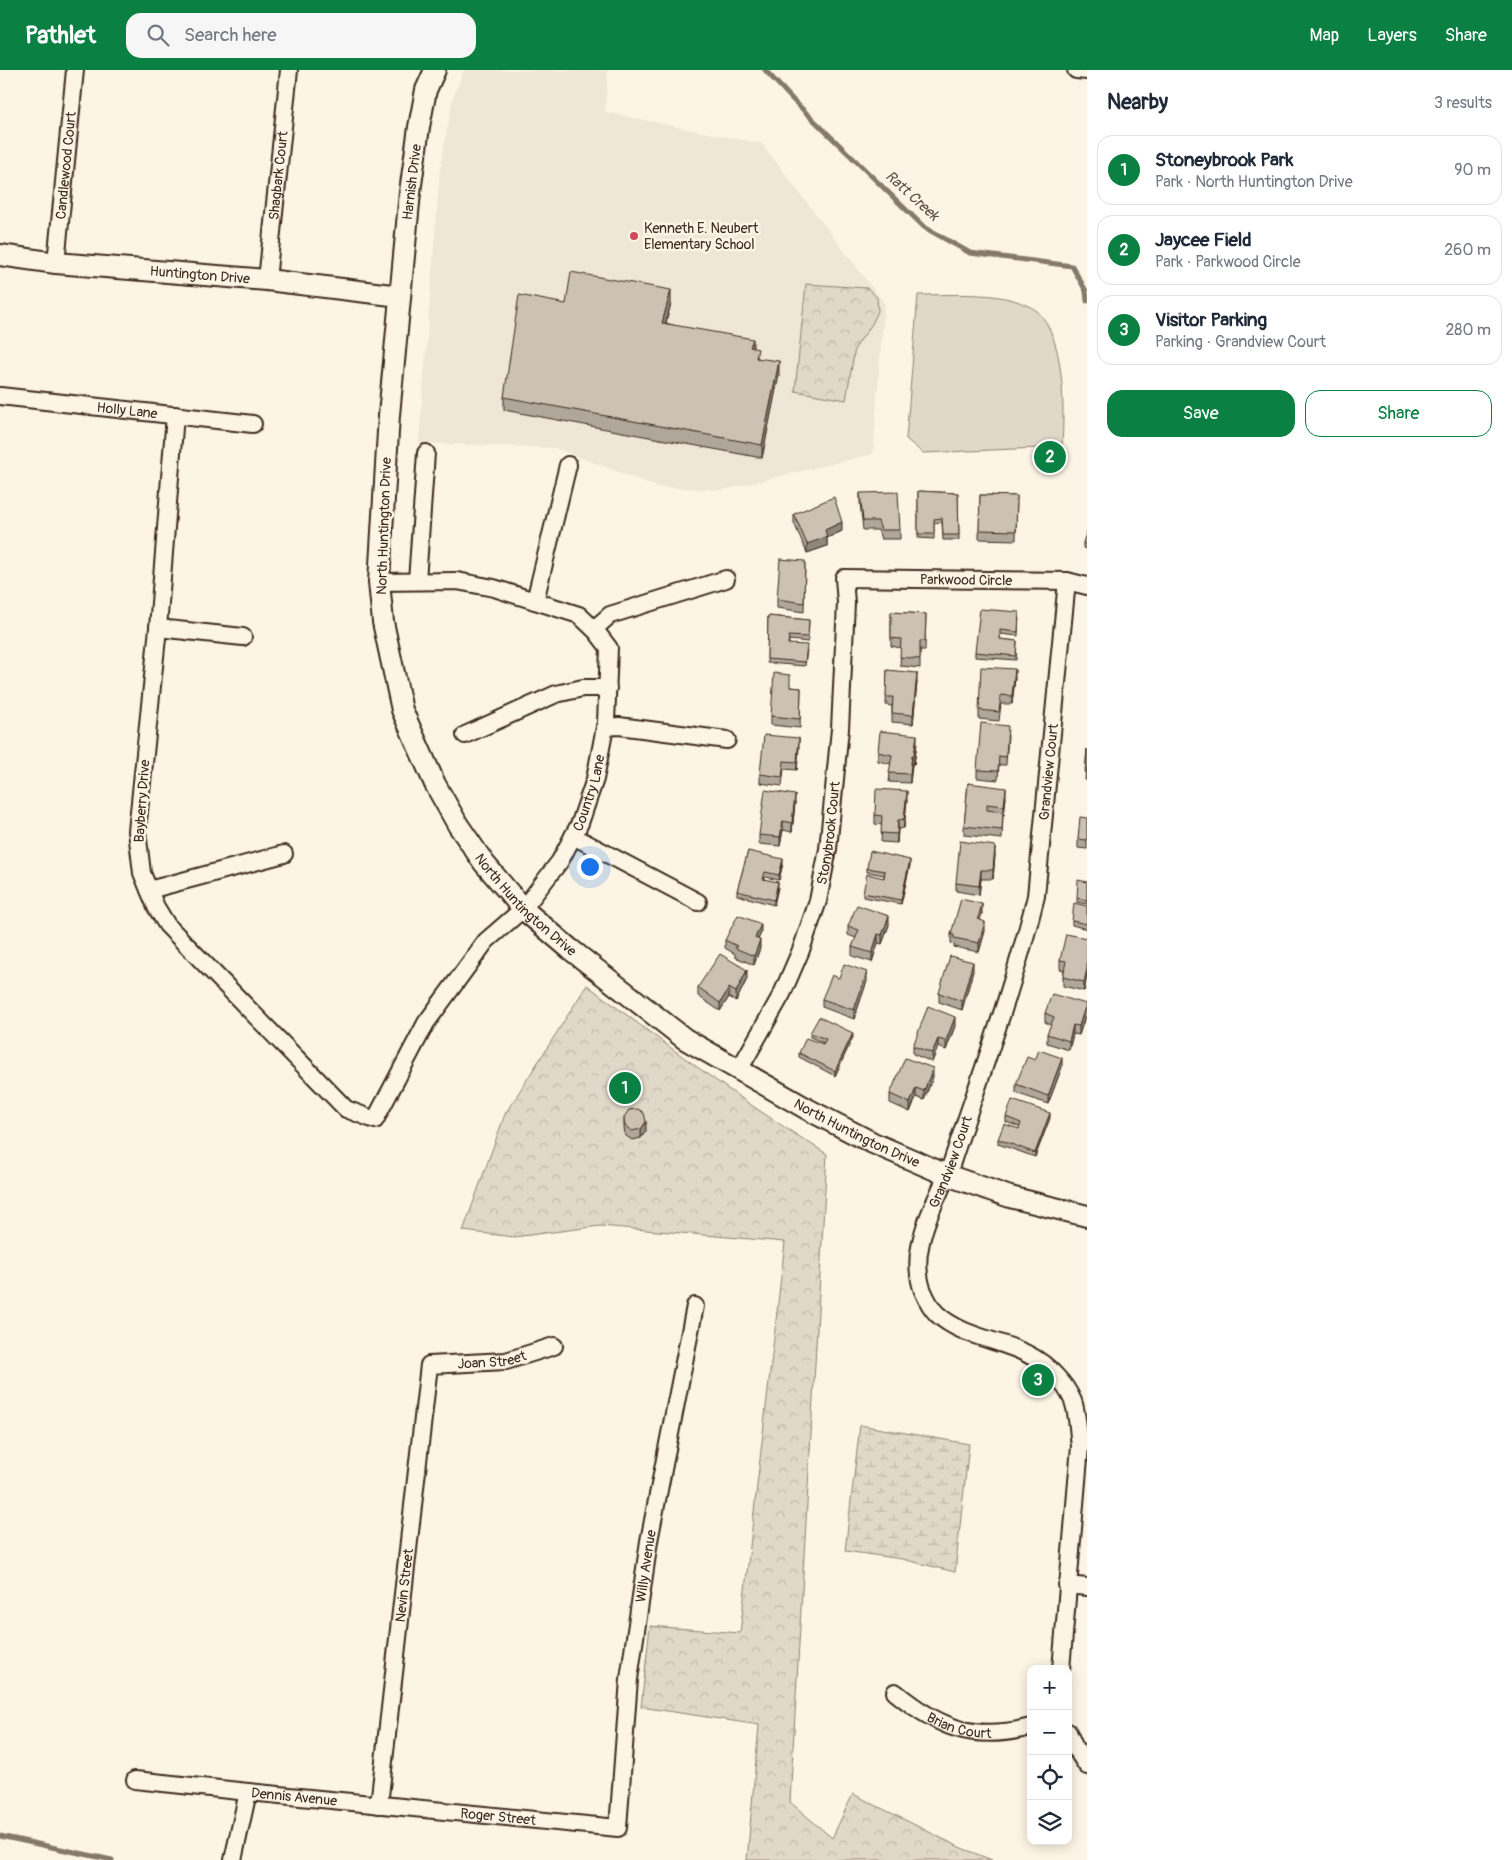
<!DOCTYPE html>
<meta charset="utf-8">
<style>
:root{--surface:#fff;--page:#f6f6f7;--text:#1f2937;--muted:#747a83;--line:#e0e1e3;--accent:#0b8043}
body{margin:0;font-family:Pangolin,sans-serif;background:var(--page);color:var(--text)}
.controls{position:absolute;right:15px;bottom:15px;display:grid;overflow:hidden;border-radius:10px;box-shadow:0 2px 12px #0003}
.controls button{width:45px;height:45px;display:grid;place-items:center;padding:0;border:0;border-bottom:1px solid var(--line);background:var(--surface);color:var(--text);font:25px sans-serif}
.you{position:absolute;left:589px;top:796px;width:18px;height:18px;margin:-12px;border:4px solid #fff;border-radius:50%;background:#1a73e8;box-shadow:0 0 0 8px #1a73e833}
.badge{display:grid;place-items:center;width:32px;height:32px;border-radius:50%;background:var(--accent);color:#fff;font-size:16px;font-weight:700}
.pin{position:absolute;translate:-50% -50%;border:2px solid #fff;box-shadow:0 1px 5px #0006}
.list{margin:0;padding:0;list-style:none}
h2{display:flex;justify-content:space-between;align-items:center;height:65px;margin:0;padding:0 20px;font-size:21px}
h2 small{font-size:16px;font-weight:400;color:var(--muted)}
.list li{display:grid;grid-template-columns:32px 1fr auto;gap:15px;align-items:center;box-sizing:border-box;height:70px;margin:0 10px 10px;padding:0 10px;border:1px solid var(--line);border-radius:15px}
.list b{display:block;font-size:19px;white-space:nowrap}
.list p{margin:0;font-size:16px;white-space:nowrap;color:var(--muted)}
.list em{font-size:16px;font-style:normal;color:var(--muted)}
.actions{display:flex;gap:10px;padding:15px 20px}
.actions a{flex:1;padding:11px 0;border:1px solid var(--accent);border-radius:15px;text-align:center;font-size:18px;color:var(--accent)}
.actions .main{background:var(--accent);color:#fff}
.icon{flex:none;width:28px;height:28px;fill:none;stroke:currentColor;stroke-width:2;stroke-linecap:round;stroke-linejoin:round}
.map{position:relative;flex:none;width:1087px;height:1790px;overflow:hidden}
header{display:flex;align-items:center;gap:30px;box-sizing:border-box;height:70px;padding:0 25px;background:var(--accent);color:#fff}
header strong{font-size:24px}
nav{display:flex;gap:28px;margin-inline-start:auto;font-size:18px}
.search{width:350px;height:45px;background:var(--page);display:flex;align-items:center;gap:12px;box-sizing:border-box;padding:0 18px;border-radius:15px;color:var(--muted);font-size:19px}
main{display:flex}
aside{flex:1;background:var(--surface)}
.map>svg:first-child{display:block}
.built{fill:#eee6d6}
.green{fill:#e0d8c8;stroke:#8e8173}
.forest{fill:url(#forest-crowns);stroke:#8e8173}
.wetland{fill:url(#wetland-marsh);stroke:#8e8173}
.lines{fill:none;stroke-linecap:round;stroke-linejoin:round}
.stream{stroke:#85796b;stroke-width:5}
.minor-casing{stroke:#3b2a1e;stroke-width:20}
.tertiary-casing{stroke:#3b2a1e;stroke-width:24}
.minor{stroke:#fcf5e5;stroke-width:16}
.tertiary{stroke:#fcf5e5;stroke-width:20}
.wall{fill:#afa79a;stroke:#3b2a1e}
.shaded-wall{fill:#8f887d;stroke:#3b2a1e}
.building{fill:#ccc2b3;stroke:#3b2a1e}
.poi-dot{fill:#d1495b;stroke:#fcf5e5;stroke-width:2}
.labels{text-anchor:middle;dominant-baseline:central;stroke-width:5;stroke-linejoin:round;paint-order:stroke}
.street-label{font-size:14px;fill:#3b2a1e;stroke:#fcf5e5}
.poi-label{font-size:14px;fill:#3b2a1e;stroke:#fcf5e5;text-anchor:start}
.water-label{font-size:15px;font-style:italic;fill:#605144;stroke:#fcf5e5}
</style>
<header>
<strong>Pathlet</strong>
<div class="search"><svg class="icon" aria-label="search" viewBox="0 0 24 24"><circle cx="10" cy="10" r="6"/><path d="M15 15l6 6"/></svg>Search here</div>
<nav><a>Map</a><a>Layers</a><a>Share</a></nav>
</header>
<main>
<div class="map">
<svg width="1087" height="1790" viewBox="0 0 1087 1790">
<defs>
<pattern id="forest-crowns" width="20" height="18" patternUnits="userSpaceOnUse" patternTransform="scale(1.25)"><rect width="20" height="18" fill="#e0d8c8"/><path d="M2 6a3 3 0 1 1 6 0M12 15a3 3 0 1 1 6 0" fill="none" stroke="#c1baab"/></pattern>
<pattern id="wetland-marsh" width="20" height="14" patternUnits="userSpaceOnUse" patternTransform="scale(1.25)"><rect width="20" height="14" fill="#e0d8c8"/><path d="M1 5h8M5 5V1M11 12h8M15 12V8" fill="none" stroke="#c1baab"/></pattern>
</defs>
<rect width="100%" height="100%" fill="#fcf5e5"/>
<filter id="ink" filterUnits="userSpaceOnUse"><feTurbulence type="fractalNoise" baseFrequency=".02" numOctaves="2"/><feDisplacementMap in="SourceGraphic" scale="10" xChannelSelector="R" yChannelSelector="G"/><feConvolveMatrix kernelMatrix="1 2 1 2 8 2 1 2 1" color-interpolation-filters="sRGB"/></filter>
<g filter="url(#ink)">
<polygon class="built" points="464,0 608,0 605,42 762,74 884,233 873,384 723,420 658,417 555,378 419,373 440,99 453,28"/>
<path class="green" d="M918 225C945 225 987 222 1013 230 1020 232 1032 237 1037 241 1066 268 1064 340 1062 377L923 383 906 369Z"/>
<g class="forest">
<polygon points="806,214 867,218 877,227 878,241 872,254 855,278 846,330 795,321"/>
<path d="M587 915C665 974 743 1033 827 1084L790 1732 832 1768 853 1724 959 1777 992 1790H747L759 1655 641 1637 650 1556 740 1563 785 1172 600 1156 514 1167 463 1161 505 1044Z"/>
</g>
<polygon class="wetland" points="860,1355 969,1374 955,1502 902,1489 845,1481"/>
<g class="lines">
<g class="stream">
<polyline points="765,0 793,30 924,157 970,183 1072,196 1086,221 1087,231"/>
<polyline points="0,1766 112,1790"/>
</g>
<g class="minor-casing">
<g id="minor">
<polyline points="1076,0 1087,1"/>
<path id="s1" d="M56 193 75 0"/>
<path id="s2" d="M267 210 289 0"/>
<path id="s3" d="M0 326 253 354"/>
<path id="s4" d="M175 345 158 558 137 761 142 803 156 837 167 855 346 1039 375 1050 426 953 486 871 523 839 560 791 580 753 595 709 606 652 609 578 596 561 579 545 494 518 457 511 379 512"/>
<polyline points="417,511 426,383"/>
<polyline points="535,531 568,395"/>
<polyline points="158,558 243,567"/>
<polyline points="594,559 610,545 726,509"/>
<polyline points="605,657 619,656 727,670"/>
<polyline points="465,665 556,624 583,618 608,618"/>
<polyline points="573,766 698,832"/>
<polyline points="149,820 284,784"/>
<path id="s5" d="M739 1000 782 924 801 880 818 831 828 779 840 659 846 533 844 508 1067 511 1087 516"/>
<polyline points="1067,1515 1087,1517"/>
<path id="s6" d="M1061 1599 1080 1376C1078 1361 1078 1345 1073 1331 1069 1322 1063 1313 1056 1306 1024 1268 971 1275 937 1244 932 1239 926 1228 923 1221 918 1209 917 1190 920 1177 925 1147 942 1120 952 1092 981 1004 1014 916 1036 826L1067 511"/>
<path id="s7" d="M895 1622C939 1658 973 1672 1031 1657"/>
<polyline points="1068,1662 1074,1676 1087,1696"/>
<polyline points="135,1710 248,1722"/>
<path id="s8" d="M379 1735 429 1295 506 1291 554 1276"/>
<path id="s9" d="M233 1790 248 1722 618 1758 629 1609 649 1471 695 1236"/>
</g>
</g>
<g class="tertiary-casing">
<g id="tertiary">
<path id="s10" d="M435 0 426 20 419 57 410 122 389 345 379 512 383 552 402 640 435 714 458 755 484 793 523 839 570 879 685 969 809 1040 873 1073 947 1105 1010 1127 1087 1146"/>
<path id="s11" d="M0 185 56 193 267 210 400 226"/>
</g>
</g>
<use href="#minor" class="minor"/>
<use href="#tertiary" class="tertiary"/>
</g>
<g class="wall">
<polygon points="671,233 666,253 753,278 758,288 779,304 762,388 504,340 504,327 566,234"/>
<polygon points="918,421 958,423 959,470 943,470 942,452 934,453 934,469 918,468"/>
<polygon points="860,423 900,460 900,469 881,469 878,460 863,460 860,432"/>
<polygon points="980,425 1017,426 1016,470 979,469"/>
<polygon points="794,444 842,461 827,468 827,476 807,483 794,453"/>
<polygon points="1087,461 1087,479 1083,478 1083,473"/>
<polygon points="805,491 804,542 777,538 777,529"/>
<polygon points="891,542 926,544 925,580 920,580 920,598 900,596 901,578 891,576"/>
<polygon points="1019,542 1018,566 1000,564 1000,569 1017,571 1016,590 975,587 975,582"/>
<polygon points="768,546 809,550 808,572 789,570 789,574 807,580 805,596 767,593"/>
<polygon points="887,600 917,612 913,654 892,652 892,636 886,635"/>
<polygon points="1015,608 1012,634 1001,634 999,651 979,649 979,640"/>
<polygon points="790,617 801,618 800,658 771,655 771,646"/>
<polygon points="1008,665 1006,695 999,695 998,710 977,708 977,700"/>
<polygon points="917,673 914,694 912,694 910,713 889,712 891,694 878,691 878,682"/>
<polygon points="799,677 797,700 784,699 782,716 760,713 760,704"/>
<polygon points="1087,679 1087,710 1085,710"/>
<polygon points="968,713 1006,727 1004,745 1003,745 1002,769 964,765 964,756"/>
<polygon points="907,730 904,758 898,759 897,773 881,772 882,755 875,754 875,745"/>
<polygon points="795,733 792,762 783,760 780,776 759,774 759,765"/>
<polygon points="1087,748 1087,779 1078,778 1078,769"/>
<polygon points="748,781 783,793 779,810 765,807 764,810 778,817 774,835 737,825 737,821"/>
<polygon points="995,785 993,809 981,809 979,825 956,821 956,813"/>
<polygon points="910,795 901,834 863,827 863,823 884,808 884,805 867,802 867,798"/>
<polygon points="1087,812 1087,834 1077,832 1077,828"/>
<polygon points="1087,836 1087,859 1072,855 1072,851"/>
<polygon points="982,843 980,850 985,861 979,882 954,877 954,874 951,873 951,864"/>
<polygon points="889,855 882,874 878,873 872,892 852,886 852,877 856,868 848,865 848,856"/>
<polygon points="761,863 758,869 760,878 754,895 735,887 735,884 725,878 725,870"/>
<polygon points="1087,868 1084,921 1063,916 1063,907 1064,900 1060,899 1060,890"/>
<polygon points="973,901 962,940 939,932 939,923"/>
<polygon points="839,908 867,911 854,949 822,937 822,929"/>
<polygon points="747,909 736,931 729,927 720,941 698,926 698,917"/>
<polygon points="1045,943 1086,943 1079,965 1073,964 1069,980 1047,973 1047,964 1051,955 1045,952"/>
<polygon points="955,956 946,980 938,977 932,992 913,984 913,976"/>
<polygon points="810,963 853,967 835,1006 799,987 799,983 823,974 824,973 810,967"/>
<polygon points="1035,990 1062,997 1048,1034 1016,1023 1016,1014"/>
<polygon points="933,1007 924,1030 916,1027 910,1042 890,1033 890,1024"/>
<polygon points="624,1047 646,1061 641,1068 632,1070 625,1065 624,1056"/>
<polygon points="1006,1047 1050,1048 1035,1087 998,1074 998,1069 1019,1059 1020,1057 1006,1052"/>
</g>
<g class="shaded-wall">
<polygon points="671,220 671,233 662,266 662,253"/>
<polygon points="753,269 753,283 750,277"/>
<polygon points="779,291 779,304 762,388 762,375"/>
<polygon points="842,452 842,461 827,468 827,476 807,483 807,474 825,460"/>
<polygon points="1015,599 1015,608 1012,634 1012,626"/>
<polygon points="917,603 917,612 913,654 913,645"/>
<polygon points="917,665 917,673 914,694 914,685"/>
<polygon points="799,668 799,677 797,700 797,692"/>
<polygon points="912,685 912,694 910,713 910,704"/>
<polygon points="1006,718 1006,727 1004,745 1004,736"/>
<polygon points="907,721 907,730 904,758 904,749"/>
<polygon points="795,725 795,733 792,762 792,753"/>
<polygon points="898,750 898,759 897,773 897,764"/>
<polygon points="783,751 783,760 780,776 780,767"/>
<polygon points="995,776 995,785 993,809 993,800"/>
<polygon points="783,789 783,793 779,810 779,805"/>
<polygon points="910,790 910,795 901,834 901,830"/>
<polygon points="981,800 981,809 979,825 979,816"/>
<polygon points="778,812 778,817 774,835 774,830"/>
<polygon points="982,834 982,843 978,858 978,849"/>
<polygon points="889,846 889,855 882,874 882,865"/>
<polygon points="985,852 985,861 979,882 979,873"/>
<polygon points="761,854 761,863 755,876 755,868"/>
<polygon points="878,864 878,873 872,892 872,883"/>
<polygon points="760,870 760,878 754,895 754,886"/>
<polygon points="973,892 973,901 962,940 962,931"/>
<polygon points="1087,899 1087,908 1084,921 1084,912"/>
<polygon points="747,900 747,909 736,931 736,922"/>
<polygon points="867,902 867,911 854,949 854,940"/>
<polygon points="729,918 729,927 720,941 720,933"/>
<polygon points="1086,934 1086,943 1079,965 1079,956"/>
<polygon points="955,947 955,956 946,980 946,971"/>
<polygon points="1073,955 1073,964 1069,980 1069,971"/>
<polygon points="853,963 853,967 835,1006 835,1001"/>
<polygon points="938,969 938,977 932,992 932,983"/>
<polygon points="1062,988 1062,997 1048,1034 1048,1026"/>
<polygon points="933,998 933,1007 924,1030 924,1021"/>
<polygon points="916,1018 916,1027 910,1042 910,1033"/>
<polygon points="1050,1043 1050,1048 1035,1087 1035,1083"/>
<polygon points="646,1052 646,1061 641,1068 641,1059"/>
</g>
<g class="building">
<polygon points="571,202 671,220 662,253 753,269 750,277 758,279 756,288 779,291 762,375 504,327 519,225 566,234"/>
<polygon points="918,421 958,423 959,465 943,465 942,448 934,449 934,464 918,464"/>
<polygon points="898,422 900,460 881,460 878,451 863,451 860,423"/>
<polygon points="980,425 1017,426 1016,461 979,460"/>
<polygon points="834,427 842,452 825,460 827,467 807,474 794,444"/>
<polygon points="1087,461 1087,475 1083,473"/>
<polygon points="780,489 805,491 804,533 777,529"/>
<polygon points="980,539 1019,542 1018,562 1000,560 1000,569 1017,571 1016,586 975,582"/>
<polygon points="891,542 926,544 925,571 920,571 920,589 900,587 901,569 891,568"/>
<polygon points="768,546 809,550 808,567 789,566 788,574 807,575 805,592 767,589"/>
<polygon points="981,597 1015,599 1012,626 1001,625 999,642 979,640"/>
<polygon points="887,600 917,603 913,645 892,643 893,627 886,627"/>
<polygon points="774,603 790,605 790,617 801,618 800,649 771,646"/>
<polygon points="981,653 1008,656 1006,687 999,686 998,701 977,700"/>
<polygon points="880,661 917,665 914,685 912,685 910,704 889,703 892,685 878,682"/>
<polygon points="764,665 799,668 797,692 784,691 782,707 760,704"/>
<polygon points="1087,679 1087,701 1085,701"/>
<polygon points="968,713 1006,718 1004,736 987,734 987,740 1003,742 1002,760 964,756"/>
<polygon points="876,719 907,721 904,749 898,750 897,764 881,763 882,746 875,745"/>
<polygon points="765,720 795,725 792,753 783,751 780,767 759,765"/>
<polygon points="1080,747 1087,748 1087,770 1078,769"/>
<polygon points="960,771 995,776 993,800 981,800 979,816 956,813"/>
<polygon points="748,781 783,789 779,805 765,802 763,809 778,812 774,830 737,821"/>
<polygon points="870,781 910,790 901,830 863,823 867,804 884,808 885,801 867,798"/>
<polygon points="1078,810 1087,812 1087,830 1077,828"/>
<polygon points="961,829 982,834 978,849 985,852 979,873 954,868 954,865 951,864"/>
<polygon points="1074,833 1087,836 1087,854 1072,851"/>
<polygon points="857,835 889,846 882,865 878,864 872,883 852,877 859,860 848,856"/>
<polygon points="738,845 761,854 755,868 760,870 754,886 735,878 737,876 725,870"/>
<polygon points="1066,864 1087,868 1087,899 1084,912 1063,907 1066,891 1060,890"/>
<polygon points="720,884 747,900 736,922 729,918 720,933 698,917"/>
<polygon points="950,886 973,892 962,931 939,923"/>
<polygon points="844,894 867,902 854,940 822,929 832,905 839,908"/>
<polygon points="1052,924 1086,934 1079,956 1073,955 1069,971 1047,964 1054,947 1045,943"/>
<polygon points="928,936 955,947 946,971 938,969 932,983 913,976"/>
<polygon points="819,947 853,963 835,1001 799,983 806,968 823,974 826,969 810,963"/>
<polygon points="1039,980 1062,988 1048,1026 1016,1014 1027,987 1035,990"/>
<polygon points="905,988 933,998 924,1021 916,1018 910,1033 890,1024"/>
<polygon points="1012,1030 1050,1043 1035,1083 998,1069 1004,1054 1019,1059 1021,1053 1006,1047"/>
<polygon points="638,1039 644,1043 646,1052 641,1059 632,1061 625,1056 624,1047 629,1040"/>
</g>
</g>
<circle class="poi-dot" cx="634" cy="166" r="5"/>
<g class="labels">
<g class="street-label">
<text stroke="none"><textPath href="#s1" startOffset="98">Candlewood Court</textPath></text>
<text stroke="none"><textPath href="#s2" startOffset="105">Shagbark Court</textPath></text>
<text transform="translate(412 112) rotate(-83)">Harnish Drive</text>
<text stroke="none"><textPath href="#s11" startOffset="201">Huntington Drive</textPath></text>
<text stroke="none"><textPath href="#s3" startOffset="128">Holly Lane</textPath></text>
<text transform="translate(384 456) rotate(-88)">North Huntington Drive</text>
<text stroke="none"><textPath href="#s5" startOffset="634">Parkwood Circle</textPath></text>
<text stroke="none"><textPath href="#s6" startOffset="1002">Grandview Court</textPath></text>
<text stroke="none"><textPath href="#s4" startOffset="1201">Country Lane</textPath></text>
<text transform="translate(142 731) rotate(-86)">Bayberry Drive</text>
<text stroke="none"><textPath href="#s5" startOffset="256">Stonybrook Court</textPath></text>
<text stroke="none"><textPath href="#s10" startOffset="880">North Huntington Drive</textPath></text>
<text stroke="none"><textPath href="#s10" startOffset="1285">North Huntington Drive</textPath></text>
<text stroke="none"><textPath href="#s6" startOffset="598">Grandview Court</textPath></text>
<text stroke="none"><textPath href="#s8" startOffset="506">Joan Street</textPath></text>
<text stroke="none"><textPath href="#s9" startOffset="705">Willy Avenue</textPath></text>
<text stroke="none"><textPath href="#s8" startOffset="221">Nevin Street</textPath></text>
<text stroke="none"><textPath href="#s7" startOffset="74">Brian Court</textPath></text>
<text stroke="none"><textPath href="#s9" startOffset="116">Dennis Avenue</textPath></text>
<text stroke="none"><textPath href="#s9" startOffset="321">Roger Street</textPath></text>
</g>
<g class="poi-label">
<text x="644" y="158">Kenneth E. Neubert<tspan x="644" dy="16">Elementary School</tspan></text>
</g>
<g class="water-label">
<text transform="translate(912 126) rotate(42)">Ratt Creek</text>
</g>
</g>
</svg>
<div class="controls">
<button>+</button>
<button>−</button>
<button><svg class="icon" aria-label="locate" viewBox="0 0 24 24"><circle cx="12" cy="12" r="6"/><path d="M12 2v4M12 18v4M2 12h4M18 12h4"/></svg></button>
<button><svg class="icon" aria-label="layers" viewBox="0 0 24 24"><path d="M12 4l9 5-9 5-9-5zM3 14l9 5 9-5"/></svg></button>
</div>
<div class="you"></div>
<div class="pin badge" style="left:625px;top:1018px">1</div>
<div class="pin badge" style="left:1050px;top:387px">2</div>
<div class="pin badge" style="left:1038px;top:1310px">3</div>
</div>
<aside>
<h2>Nearby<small>3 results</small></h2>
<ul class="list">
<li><span class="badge">1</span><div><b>Stoneybrook Park</b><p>Park · North Huntington Drive</p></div><em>90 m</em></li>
<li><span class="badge">2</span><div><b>Jaycee Field</b><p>Park · Parkwood Circle</p></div><em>260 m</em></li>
<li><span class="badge">3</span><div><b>Visitor Parking</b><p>Parking · Grandview Court</p></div><em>280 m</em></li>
</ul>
<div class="actions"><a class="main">Save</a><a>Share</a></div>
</aside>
</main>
